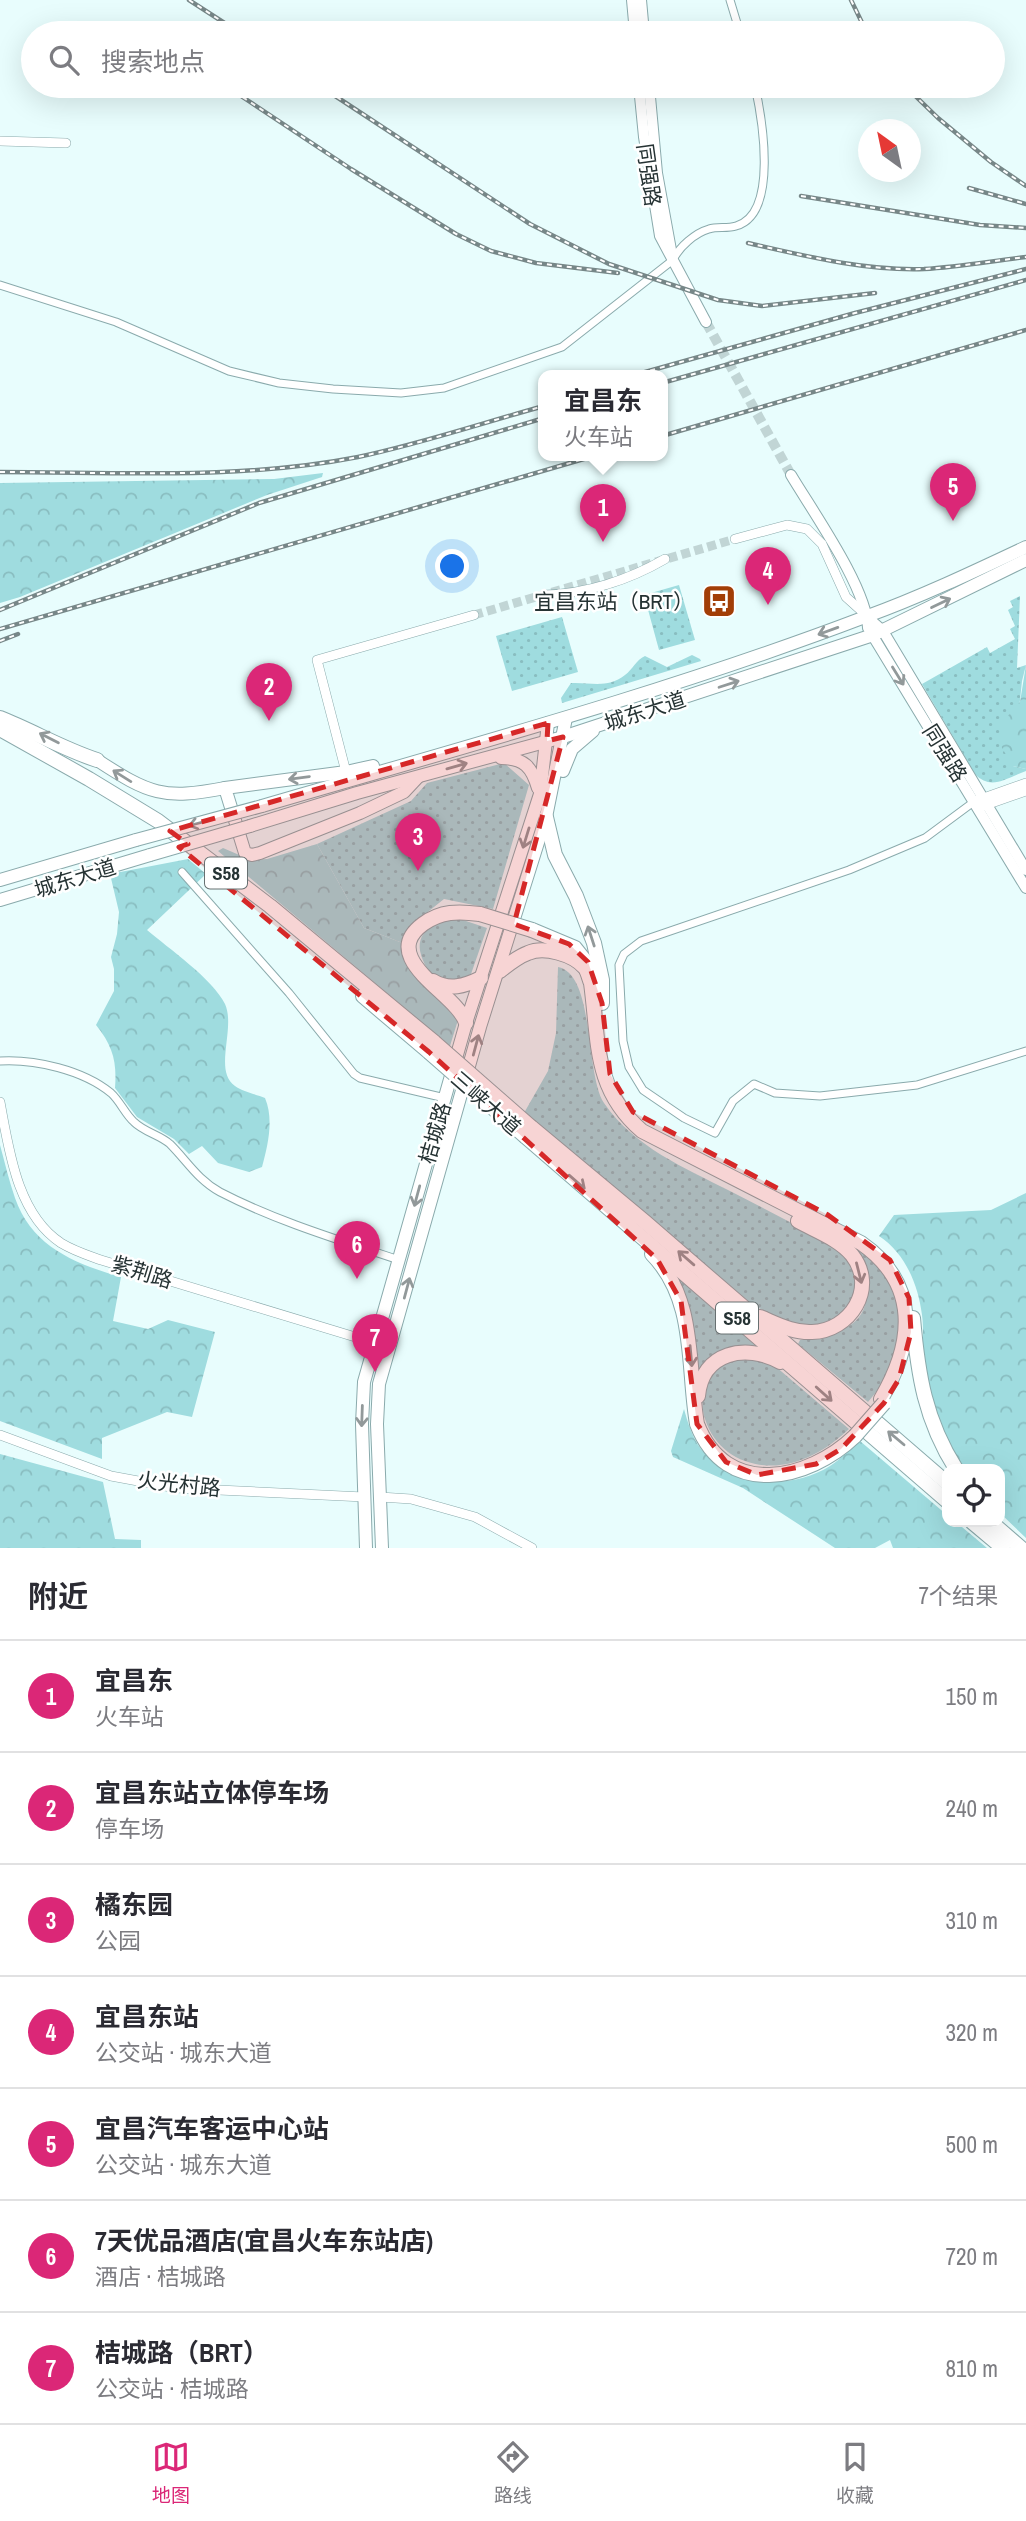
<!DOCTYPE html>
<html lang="zh">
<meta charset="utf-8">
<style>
:root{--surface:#fff;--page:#f7f7f7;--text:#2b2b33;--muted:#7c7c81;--line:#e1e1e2;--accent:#db2777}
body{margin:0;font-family:"Archivo Narrow","Noto Sans SC",sans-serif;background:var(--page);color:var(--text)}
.controls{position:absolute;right:21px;bottom:21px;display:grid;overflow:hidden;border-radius:14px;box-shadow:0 7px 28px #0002}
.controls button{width:63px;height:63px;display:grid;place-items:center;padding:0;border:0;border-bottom:2px solid var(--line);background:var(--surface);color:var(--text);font:35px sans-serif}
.compass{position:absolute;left:858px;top:119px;width:63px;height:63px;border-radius:50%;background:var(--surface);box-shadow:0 7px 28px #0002;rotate:327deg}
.you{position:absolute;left:453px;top:567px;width:24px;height:24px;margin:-18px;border:5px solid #fff;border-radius:50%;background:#1a73e8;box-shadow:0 0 0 10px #1a73e833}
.badge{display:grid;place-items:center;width:46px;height:46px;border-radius:50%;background:var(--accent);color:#fff;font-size:23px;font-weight:700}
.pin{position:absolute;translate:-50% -58px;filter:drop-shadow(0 2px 4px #0008)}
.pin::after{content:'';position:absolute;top:37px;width:24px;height:21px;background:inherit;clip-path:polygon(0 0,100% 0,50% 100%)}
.popup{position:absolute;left:538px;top:370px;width:130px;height:91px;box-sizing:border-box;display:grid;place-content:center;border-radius:14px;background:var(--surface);filter:drop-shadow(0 2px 5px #0005);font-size:23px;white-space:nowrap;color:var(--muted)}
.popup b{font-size:26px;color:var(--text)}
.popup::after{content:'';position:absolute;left:50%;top:100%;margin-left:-14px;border:14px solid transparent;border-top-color:var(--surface)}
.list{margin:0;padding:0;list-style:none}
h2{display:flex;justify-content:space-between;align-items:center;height:91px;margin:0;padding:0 28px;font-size:30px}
h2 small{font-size:23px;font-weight:400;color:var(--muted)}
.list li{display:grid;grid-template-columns:46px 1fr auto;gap:21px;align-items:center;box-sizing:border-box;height:112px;padding:0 28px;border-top:2px solid var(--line)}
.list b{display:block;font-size:26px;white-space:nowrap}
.list p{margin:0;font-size:23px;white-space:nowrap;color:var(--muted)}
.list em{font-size:23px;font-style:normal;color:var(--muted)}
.icon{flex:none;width:38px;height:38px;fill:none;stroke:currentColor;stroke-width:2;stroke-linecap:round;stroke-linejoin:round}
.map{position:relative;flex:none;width:1026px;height:1548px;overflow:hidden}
.search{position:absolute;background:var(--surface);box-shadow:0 7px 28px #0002;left:21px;right:21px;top:21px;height:77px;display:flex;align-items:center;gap:18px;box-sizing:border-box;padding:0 24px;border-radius:38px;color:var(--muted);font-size:26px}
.sheet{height:875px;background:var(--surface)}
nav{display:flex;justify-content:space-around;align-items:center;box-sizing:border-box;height:98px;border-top:2px solid var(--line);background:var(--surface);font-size:19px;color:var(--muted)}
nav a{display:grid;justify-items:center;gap:4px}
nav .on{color:var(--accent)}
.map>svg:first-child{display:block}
.grass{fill:url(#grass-dots)}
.forest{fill:url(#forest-crowns)}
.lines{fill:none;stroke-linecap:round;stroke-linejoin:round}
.tertiary-tunnel{stroke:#c1d5d5;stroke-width:9;stroke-dasharray:9 4.5;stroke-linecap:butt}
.secondary-tunnel{stroke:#c1d5d5;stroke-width:10;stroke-dasharray:10 5;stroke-linecap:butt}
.minor-casing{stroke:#8aaaac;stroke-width:9}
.tertiary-casing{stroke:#8aaaac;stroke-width:10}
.secondary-casing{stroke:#8aaaac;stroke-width:12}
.primary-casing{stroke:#8aaaac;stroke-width:14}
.motorway-casing{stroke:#8aaaac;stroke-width:16}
.minor{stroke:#fff;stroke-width:7}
.tertiary{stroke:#fff;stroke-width:9}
.secondary{stroke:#fff;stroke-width:10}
.primary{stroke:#fff;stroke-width:12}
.motorway{stroke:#fff;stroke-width:14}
.rail-casing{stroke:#778788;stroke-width:4.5}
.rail{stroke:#fff;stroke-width:2;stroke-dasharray:5;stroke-linecap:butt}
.primary-bridge-casing{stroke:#8aaaac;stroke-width:14;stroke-linecap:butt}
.motorway-bridge-casing{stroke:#8aaaac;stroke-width:16;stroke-linecap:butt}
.primary-bridge{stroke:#fff;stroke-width:12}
.motorway-bridge{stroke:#fff;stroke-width:14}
.oneway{stroke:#92999a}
.marked{fill:#d62828;fill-opacity:0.2;stroke:#d62828;stroke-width:5;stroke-dasharray:14 9;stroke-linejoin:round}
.labels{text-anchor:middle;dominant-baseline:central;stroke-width:5;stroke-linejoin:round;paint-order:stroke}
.shield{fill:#fff;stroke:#677071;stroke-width:2}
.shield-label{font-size:19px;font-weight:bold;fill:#263334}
.street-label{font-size:21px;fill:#263334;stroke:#fff}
.poi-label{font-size:21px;fill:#263334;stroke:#fff;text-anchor:end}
</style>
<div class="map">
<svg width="1026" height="1548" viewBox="0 0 1026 1548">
<defs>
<pattern id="grass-dots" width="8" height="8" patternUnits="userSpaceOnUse" patternTransform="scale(1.75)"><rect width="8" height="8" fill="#9fdcdf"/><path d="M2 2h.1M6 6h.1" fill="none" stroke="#89bdc0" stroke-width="1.8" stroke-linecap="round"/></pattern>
<pattern id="forest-crowns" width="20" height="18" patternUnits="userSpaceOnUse" patternTransform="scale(1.75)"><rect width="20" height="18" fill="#9fdcdf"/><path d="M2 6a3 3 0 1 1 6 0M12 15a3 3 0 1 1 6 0" fill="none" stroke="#89bdc0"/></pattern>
</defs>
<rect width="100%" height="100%" fill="#e8fdfd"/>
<g class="grass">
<polygon points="679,585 695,640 659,650 644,595"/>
<path d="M1020 596 1017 668 1026 665 1022 681 1013 766 1026 769V771C1006 778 991 791 975 774L922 684 987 647 990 653 1015 639 1010 629 1015 626 1008 610 1013 607 1010 601Z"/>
<polygon points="562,617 578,672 512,691 496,636"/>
<path d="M645 656 667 667 692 655 700 659 701 661 562 703 561 698 571 683C591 682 607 689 625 675 633 669 636 660 645 656Z"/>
<polygon points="504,763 529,785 493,909 444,899 414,923 405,944 364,928 317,844 411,801 427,783"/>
<path d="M449 919 463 920 487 928 470 977 454 981 431 975C412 946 416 929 449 919Z"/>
<path d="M558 967C595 974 585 1074 604 1103 634 1147 685 1168 730 1191 769 1211 807 1231 845 1251 851 1260 857 1270 857 1281 856 1307 834 1324 810 1325 790 1325 770 1314 753 1305L524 1113 548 1071 556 1033Z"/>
<path d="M859 1248C915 1288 911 1354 868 1402L798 1344 800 1340C824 1337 864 1331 866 1298 866 1284 859 1267 856 1253Z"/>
<polygon points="663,1262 762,1348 743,1348 696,1383"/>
<path d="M751 1358 775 1366 849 1429C822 1455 783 1475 745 1461 704 1447 684 1388 725 1363 732 1359 743 1359 751 1358Z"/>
</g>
<g class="forest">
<polygon points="323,473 322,477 267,495 20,597 0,603 0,483 274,479"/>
<polygon points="1026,665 1026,769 1013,766 1002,748 999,726 1020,702"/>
<polygon points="317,844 364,928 405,944 421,982 458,1020 450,1046 218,851 223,848 251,860 267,859"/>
<path d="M188 859 206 874 147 930C168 948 213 979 225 1004 236 1028 213 1071 235 1086 243 1092 256 1094 265 1098 274 1119 268 1145 262 1167L249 1172 218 1163 202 1146 189 1154 174 1139 137 1117 115 1088C117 1062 113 1046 96 1025L114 991V969L111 957 117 934 119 912 110 874Z"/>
<path d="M0 1145C5 1163 9 1181 15 1198 32 1247 76 1264 121 1277L113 1321 148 1329 168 1320 215 1332 192 1417 167 1412 102 1438V1459L0 1421Z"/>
<path d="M1026 1193V1538L1000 1513V1469H965C941 1437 931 1397 924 1358 922 1344 924 1329 922 1315 918 1284 905 1253 879 1236L894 1215 991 1210Z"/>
<path d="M684 1409C688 1423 692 1437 701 1449 732 1487 790 1491 830 1466 841 1459 850 1449 860 1441L947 1515V1522H956L987 1548H893L890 1540 875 1548H835L743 1488 673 1457 671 1451Z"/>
<polygon points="0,1454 103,1482 115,1539 141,1540 141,1548 0,1548"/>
</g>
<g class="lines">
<polyline class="tertiary-tunnel" points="474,615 735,539"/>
<polyline class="secondary-tunnel" points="706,322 791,475"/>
<g class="minor-casing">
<g id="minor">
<polyline points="730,0 740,33"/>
<path d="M0 285 116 322 229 371 279 383 333 389 401 393 444 388 562 347 673 260C679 247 695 233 709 229 717 226 727 229 736 226 779 214 762 118 755 86"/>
<polyline points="975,801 925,838 849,870 641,941 624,954 619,965 623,1041 629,1067 643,1090 684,1118 715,1133 733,1101 754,1084 775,1093 820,1096 917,1085 1026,1051"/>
<polyline points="182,872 289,993 354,1074 360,1078 445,1098"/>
<path d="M0 1061C35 1059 83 1070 111 1093 120 1101 125 1114 134 1122 144 1132 160 1135 170 1144 187 1161 198 1180 220 1192 276 1221 339 1240 399 1260"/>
</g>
</g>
<g class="tertiary-casing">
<g id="tertiary">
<polyline points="0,141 66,143"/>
<polyline points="735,539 787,525 807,529 822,544 846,597 866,615"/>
<path d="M544 595C586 594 629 580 665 559"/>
<polyline points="346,772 317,660 474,615"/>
<polyline points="978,800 1026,783"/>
<polyline points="983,806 1026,791"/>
<path d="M0 1102C9 1150 17 1214 61 1243 74 1251 87 1255 101 1260L375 1343"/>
<polyline points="0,1435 111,1476 176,1488 364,1497"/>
<polyline points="380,1497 411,1499 475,1517 532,1548"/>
</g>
</g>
<g class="secondary-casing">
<g id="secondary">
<polyline points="632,0 635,33"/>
<polyline points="641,0 644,33"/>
<polyline points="639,86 644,137 660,236 706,322"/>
<polyline points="649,86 657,173 671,250"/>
<path d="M791 475C813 512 867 588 868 628L1026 888"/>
<polyline points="867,617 883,631 1026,870"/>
</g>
</g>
<g class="primary-casing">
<g id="primary">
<path d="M501 758C524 758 532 767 538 788"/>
<path d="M97 760C149 794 163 800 225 788"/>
<polyline points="373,766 346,772 225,788 245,853 252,855 260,853 360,813 404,792 418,777"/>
<polyline points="563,771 572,749 593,731"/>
<path d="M262 806C464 747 668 692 865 617 920 597 973 572 1026 547"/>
<polyline points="250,826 357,793 563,737 873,635 1026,560"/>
<polyline points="0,880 136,840"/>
<polyline points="0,900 150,855"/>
<polyline points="366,1548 362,1424 364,1382 466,1023 540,794 548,723"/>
<polyline points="382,1548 377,1424 379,1384 480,1027 546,817 566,718"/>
</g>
</g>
<g class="motorway-casing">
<g id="motorway">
<path d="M0 718C33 731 63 749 97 760"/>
<polyline points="0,729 89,779 158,821 270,906 434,1042"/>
<polyline points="546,817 555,855 576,896 594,943 602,980 602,1003"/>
<polyline points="532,930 575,948 591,968"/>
<path d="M500 971C509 964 517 957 528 953 544 946 573 954 585 968 588 972 589 979 591 983 599 1041 593 1089 642 1131L861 1243C920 1284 914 1343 881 1399"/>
<path d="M433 981C449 991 465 986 481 978"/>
<polyline points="363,996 429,1052"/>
<path d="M466 1023C458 994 376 959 423 924 441 911 458 911 480 914"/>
<polyline points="531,1127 645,1222 947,1483"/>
<polyline points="526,1137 947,1501"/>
<path d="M652 1254C697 1300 687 1366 697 1424 726 1499 808 1481 855 1436"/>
<path d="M760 1317C777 1324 793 1333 812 1332 850 1331 878 1288 852 1255 839 1239 816 1231 798 1221"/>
<path d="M913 1318C918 1375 925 1420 956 1469"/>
<path d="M698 1396C702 1352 746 1343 780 1362"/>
<polyline points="972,1522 1003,1548"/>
<polyline points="991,1522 1021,1548"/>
</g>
</g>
<use href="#minor" class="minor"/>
<use href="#tertiary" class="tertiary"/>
<use href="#secondary" class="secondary"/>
<use href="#primary" class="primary"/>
<use href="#motorway" class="motorway"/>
<g class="rail-casing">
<g id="rail">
<polyline points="189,0 240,33"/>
<polyline points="851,0 867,33"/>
<polyline points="226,86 351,169 456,234 491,251 536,263 618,273"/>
<polyline points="320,86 530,224 609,264 718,300 762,306 875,293"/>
<polyline points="905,86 938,118 991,162 1026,186"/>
<polyline points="969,188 1026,204"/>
<polyline points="801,196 980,225 1026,228"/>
<path d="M748 243C805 256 865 271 924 269 958 267 992 261 1026 257"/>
<polyline points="631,376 855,313 1026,269"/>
<polyline points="662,383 1026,280"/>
<polyline points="662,436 1026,330"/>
<path d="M0 472C119 472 241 480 358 457 420 444 482 423 544 406"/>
<polyline points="0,610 259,503 544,418"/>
<polyline points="0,629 594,456"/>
<polyline points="0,641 18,634"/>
</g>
</g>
<use href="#rail" class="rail"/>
<g class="primary-bridge-casing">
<g id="primary-bridge">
<polyline points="136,840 262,806"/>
<polyline points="150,855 250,826"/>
</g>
</g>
<g class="motorway-bridge-casing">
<g id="motorway-bridge">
<polyline points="480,914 532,930"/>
<polyline points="434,1042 531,1127"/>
<polyline points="429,1052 526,1137"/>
<polyline points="855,1436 884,1403"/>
</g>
</g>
<use href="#primary-bridge" class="primary-bridge"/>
<use href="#motorway-bridge" class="motorway-bridge"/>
</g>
<defs><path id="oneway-shaft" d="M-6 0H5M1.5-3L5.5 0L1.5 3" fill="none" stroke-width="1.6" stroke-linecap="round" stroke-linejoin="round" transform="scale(1.75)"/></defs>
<g class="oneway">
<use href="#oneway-shaft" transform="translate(941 603) rotate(-26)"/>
<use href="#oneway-shaft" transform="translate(828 631) rotate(160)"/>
<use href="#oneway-shaft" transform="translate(898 676) rotate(58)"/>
<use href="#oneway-shaft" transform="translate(729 684) rotate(-18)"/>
<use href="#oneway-shaft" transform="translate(49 738) rotate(-153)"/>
<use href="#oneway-shaft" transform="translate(457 766) rotate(-16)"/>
<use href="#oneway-shaft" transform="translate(122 776) rotate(-148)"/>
<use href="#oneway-shaft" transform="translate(299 778) rotate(172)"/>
<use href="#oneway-shaft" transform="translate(199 823) rotate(165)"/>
<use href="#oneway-shaft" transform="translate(526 838) rotate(107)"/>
<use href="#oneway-shaft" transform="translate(591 936) rotate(-108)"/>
<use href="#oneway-shaft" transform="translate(476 1045) rotate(-75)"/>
<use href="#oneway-shaft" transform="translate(577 1182) rotate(41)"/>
<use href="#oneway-shaft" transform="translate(417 1196) rotate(105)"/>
<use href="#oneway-shaft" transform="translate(686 1258) rotate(-139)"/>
<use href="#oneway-shaft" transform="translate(859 1273) rotate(76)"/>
<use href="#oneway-shaft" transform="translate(407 1288) rotate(-75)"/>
<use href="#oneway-shaft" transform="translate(691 1356) rotate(85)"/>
<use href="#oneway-shaft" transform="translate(824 1394) rotate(42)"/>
<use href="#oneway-shaft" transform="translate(362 1416) rotate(92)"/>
<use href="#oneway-shaft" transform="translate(896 1438) rotate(-140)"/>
</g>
<path class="marked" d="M548 723 547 741 563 737 514 924 569 944 588 962 602 1003 610 1074 633 1112 828 1215 890 1260 909 1298 911 1332 899 1379 884 1403 841 1449 816 1464 757 1475 726 1462 697 1424 681 1301 657 1259 429 1052 179 847 188 844 170 831Z"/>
<defs>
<g id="bus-square" transform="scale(1.75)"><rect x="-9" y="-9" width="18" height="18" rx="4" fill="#a23e07" stroke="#fff"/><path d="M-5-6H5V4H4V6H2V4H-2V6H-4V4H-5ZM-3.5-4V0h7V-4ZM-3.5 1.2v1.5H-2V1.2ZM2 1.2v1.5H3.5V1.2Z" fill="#fff"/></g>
</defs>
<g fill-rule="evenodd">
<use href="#bus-square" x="719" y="601"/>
</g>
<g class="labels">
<g class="shield">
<rect x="205" y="857.5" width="42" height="31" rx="5"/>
<rect x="716" y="1302.5" width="42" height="31" rx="5"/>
</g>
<g class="shield-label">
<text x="226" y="873">S58</text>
<text x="737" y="1318">S58</text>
</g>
<g class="street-label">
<text transform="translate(649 175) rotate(82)">同强路</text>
<text transform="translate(645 711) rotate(-18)">城东大道</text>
<text transform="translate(945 753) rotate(58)">同强路</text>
<text transform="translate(75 878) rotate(-17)">城东大道</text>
<text transform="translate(486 1103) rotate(41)">三峡大道</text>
<text transform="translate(435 1133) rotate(-74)">桔城路</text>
<text transform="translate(142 1272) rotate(17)">紫荆路</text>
<text transform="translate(179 1484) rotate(6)">火光村路</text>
</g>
<g class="poi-label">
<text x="694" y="601">宜昌东站（BRT）</text>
</g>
</g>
</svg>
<div class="controls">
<button><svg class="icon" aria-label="locate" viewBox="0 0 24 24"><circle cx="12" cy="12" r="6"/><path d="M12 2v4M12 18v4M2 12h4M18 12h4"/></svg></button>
</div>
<svg class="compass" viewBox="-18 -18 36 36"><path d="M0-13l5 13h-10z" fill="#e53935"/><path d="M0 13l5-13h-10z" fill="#7c7c81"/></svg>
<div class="you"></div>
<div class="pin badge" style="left:603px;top:542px">1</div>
<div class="popup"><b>宜昌东</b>火车站</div>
<div class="pin badge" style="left:269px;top:721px">2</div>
<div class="pin badge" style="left:418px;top:871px">3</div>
<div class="pin badge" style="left:768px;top:605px">4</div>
<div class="pin badge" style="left:953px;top:521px">5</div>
<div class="pin badge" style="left:357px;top:1279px">6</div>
<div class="pin badge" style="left:375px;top:1372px">7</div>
<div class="search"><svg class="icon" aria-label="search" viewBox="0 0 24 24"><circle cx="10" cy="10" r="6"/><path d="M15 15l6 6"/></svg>搜索地点</div>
</div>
<section class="sheet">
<h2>附近<small>7个结果</small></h2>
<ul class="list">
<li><span class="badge">1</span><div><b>宜昌东</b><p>火车站</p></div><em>150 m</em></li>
<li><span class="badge">2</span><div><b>宜昌东站立体停车场</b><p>停车场</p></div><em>240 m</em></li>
<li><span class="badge">3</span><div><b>橘东园</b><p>公园</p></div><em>310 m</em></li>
<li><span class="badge">4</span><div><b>宜昌东站</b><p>公交站 · 城东大道</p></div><em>320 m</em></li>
<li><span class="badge">5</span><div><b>宜昌汽车客运中心站</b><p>公交站 · 城东大道</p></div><em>500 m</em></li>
<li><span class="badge">6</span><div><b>7天优品酒店(宜昌火车东站店)</b><p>酒店 · 桔城路</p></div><em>720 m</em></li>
<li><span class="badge">7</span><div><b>桔城路（BRT）</b><p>公交站 · 桔城路</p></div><em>810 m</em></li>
</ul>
</section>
<nav>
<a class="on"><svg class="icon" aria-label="map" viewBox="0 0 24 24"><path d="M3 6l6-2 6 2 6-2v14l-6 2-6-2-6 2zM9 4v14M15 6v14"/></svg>地图</a>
<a><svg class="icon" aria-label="directions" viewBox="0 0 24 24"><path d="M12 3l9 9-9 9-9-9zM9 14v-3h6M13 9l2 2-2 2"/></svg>路线</a>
<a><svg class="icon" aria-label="saved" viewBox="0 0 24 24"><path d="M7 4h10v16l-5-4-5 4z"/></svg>收藏</a>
</nav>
